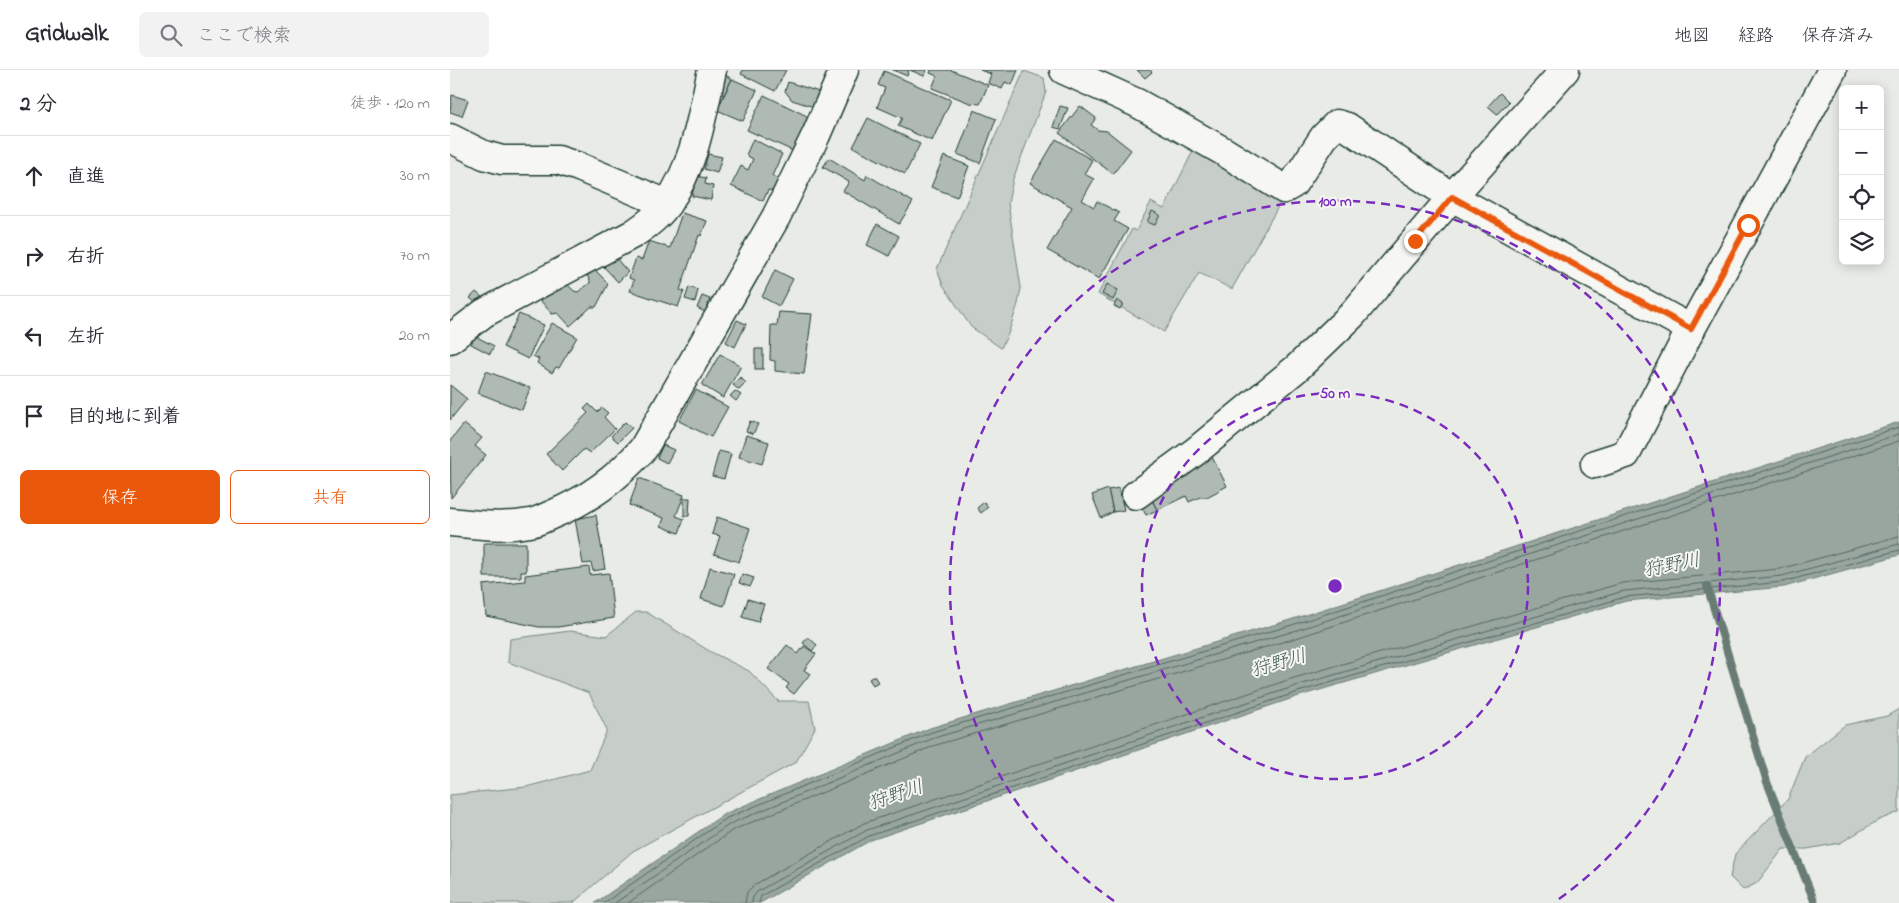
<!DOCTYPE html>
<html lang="ja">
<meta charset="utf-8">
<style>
:root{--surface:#fff;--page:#f2f2f3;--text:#2b2b33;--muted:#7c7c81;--line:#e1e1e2;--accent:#ea580c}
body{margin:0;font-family:"Indie Flower","Klee One",sans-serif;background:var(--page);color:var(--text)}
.controls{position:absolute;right:15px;top:15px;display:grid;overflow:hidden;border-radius:8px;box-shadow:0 2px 12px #0003}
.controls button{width:45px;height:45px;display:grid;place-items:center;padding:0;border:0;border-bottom:1px solid var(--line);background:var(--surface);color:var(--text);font:25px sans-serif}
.stop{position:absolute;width:15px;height:15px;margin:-11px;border:4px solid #ea580c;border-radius:50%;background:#fff}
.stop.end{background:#ea580c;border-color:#fff;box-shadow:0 1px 5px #0008}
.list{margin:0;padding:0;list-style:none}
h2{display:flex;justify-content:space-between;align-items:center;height:65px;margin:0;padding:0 20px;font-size:21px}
h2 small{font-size:16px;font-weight:400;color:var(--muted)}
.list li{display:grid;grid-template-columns:32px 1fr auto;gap:15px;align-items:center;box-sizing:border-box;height:80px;padding:0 20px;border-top:1px solid var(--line)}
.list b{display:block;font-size:19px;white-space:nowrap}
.list em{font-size:16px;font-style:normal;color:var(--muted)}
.actions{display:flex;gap:10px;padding:15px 20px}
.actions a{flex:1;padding:11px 0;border:1px solid var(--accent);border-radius:8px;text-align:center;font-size:18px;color:var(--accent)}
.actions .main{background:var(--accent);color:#fff}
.icon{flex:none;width:28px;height:28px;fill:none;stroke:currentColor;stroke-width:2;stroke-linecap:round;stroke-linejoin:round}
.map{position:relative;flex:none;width:1449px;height:833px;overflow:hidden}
header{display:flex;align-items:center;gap:30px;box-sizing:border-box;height:70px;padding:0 25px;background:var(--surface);border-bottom:1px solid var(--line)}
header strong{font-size:24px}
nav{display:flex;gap:28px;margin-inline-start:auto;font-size:18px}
.search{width:350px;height:45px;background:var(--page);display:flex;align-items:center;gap:12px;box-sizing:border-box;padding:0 18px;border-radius:8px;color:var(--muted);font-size:19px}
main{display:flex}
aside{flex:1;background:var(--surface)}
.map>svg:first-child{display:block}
.green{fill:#c7cec9;stroke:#73867e}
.water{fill:#99a6a0;stroke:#687c75}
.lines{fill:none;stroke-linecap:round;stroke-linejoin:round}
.shore{stroke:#50675f;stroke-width:1}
.stream{stroke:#687c75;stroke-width:8}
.building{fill:#b0bab5;stroke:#1f3d34}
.minor-casing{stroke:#1f3d34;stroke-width:31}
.minor{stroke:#f6f6f2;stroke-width:28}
.route{stroke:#ea580c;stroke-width:6}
.ring{fill:none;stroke:#7b2cbf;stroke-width:2.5;stroke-dasharray:9 6}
.labels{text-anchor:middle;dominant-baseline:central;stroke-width:4;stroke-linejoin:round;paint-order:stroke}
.water-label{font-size:19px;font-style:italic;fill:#445c54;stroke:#f6f6f2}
.centre{fill:#7b2cbf;stroke:#f6f6f2;stroke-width:2.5}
.ring-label{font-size:15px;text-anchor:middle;font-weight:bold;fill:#7b2cbf;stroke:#f6f6f2;stroke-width:4;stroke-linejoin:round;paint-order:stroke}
</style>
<header>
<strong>Gridwalk</strong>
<div class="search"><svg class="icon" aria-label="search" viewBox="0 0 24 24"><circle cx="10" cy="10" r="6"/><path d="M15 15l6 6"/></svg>ここで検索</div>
<nav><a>地図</a><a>経路</a><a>保存済み</a></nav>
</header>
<main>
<aside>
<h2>2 分<small>徒歩 · 120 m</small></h2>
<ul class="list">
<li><svg class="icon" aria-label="ahead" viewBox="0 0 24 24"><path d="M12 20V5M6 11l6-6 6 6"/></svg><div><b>直進</b></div><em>30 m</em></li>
<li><svg class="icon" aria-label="right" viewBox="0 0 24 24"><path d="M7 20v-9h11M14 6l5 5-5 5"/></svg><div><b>右折</b></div><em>70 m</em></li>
<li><svg class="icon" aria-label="left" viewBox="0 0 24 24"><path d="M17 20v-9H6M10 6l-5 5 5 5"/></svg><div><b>左折</b></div><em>20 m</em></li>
<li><svg class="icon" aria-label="arrive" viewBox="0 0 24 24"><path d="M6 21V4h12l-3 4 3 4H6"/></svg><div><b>目的地に到着</b></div></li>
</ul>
<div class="actions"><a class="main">保存</a><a>共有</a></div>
</aside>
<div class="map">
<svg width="1449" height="833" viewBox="0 0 1449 833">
<rect width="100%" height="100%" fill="#e9ebe7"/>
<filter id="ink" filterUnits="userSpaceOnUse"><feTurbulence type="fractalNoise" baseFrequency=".02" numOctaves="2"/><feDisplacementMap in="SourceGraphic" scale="10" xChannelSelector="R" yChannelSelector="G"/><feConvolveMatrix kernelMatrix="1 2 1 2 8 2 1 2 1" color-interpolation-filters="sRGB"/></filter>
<g filter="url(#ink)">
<g class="green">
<polygon points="574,1 594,8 596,22 563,109 558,133 571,218 568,234 558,264 551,278 521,257 493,215 487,199"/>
<polygon points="745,77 834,126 782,219 749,203 714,262 648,224 682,159 686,161 701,132 714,139"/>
<polygon points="186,542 196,542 261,582 299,601 328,631 359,631 365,658 346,692 183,781 123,833 0,833 0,725 76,717 140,700 157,660 139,623 58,592 60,569 120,561 156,566"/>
<polygon points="1449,639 1449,742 1429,750 1390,773 1357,779 1333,779 1307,813 1293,820 1280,807 1285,784 1338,729 1355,687 1395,655 1437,646"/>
</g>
<polygon class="water" points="1449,352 1449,485 1334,517 1176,531 849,626 421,770 310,833 145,833 274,744 480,658 840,550"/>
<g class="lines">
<g class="shore">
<polyline points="154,833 277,748 482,662 842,555 1449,357"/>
<polyline points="165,833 280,754 484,668 844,561 1449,364"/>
<polyline points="178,833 283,760 486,675 846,568 1449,371"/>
<polyline points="295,833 297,822 304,815 414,753 844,608 1172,513 1330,499 1449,466"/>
<polyline points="302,833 303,827 308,821 417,760 846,616 1174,521 1332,506 1449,474"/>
<polyline points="309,833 311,826 419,766 848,622 1175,527 1333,512 1449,480"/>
</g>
<polyline class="stream" points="1257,516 1317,712 1365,833"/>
</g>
<g class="building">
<polygon points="293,0 336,0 325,21 291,4"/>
<polygon points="443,0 459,0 457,6"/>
<polygon points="460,0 477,0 474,6"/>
<polygon points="481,0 501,0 538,15 530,34 520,33 482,18 487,6 480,3"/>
<polygon points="530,0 568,0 562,15 555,12 552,19 538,13 541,4"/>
<polygon points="687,0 700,0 702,2 695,8"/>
<polygon points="434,1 501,30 482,71 448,56 452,48 427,37 435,18 428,15"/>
<polygon points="272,3 282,9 274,25 269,22"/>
<polygon points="282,9 307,20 293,51 267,40"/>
<polygon points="338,12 369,22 364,37 342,30 335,21"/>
<polygon points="1050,23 1059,32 1047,44 1038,36"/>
<polygon points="2,25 18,30 12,46 0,42"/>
<polygon points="314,25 359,47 343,81 297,60"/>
<polygon points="610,36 618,38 610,59 603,57"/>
<polygon points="630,36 646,48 641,55 648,60 657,61 681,80 663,104 609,63"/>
<polygon points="524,40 546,49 530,93 507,84"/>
<polygon points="418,48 470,74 455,104 403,77"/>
<polygon points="303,69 332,84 322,106 329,109 323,121 318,120 313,131 281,116 291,96 298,100 303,89 296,85"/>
<polygon points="606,69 642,90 634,104 644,109 632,130 644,137 647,131 669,143 664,151 678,159 649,209 597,180 622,137 580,113"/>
<polygon points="258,84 272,87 267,103 254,99"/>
<polygon points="494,86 519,96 507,127 481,117"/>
<polygon points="379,88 415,110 417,105 463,132 449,154 393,121 399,112 373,97"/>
<polygon points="246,106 256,108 255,114 263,116 261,130 242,126"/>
<polygon points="702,141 710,145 705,155 697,152"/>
<polygon points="232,143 257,151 251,166 249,165 230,220 234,221 228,237 180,221 184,210 179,208 186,188 192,190 199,171 220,178"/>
<polygon points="427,154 449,166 439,186 417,175"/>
<polygon points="165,187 178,202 168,212 154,197"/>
<polygon points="145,200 158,213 157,216 146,237 141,237 120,256 108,243 102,244 90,230 115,212 124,221 128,222 140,213 140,210 137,206"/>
<polygon points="325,200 343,209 329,236 312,227"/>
<polygon points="657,214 668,220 663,230 652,224"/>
<polygon points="239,217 248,220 245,232 235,229"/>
<polygon points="26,222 33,228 27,234 20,228"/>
<polygon points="252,226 260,229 255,242 247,238"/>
<polygon points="667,230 673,234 670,239 664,236"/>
<polygon points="329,242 362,244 354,304 325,301 325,291 320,290 321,255 327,255"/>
<polygon points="69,244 94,255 78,289 53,277"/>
<polygon points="287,250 296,254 285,277 276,272"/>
<polygon points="102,253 127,267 109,298 106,297 102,303 87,293 89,289 83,286"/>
<polygon points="25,266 44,276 40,284 21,274"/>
<rect x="305" y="279" width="8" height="20"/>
<polygon points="270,284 291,296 273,328 252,315"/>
<polygon points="36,301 80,318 72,340 28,323"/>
<polygon points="290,307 296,313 289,320 283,315"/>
<polygon points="0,315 17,329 0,350"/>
<polygon points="246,320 278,337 261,367 229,351"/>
<polygon points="285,321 291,325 286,331 280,326"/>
<polygon points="139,334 147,342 152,338 158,343 154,347 165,359 140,383 134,379 112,401 96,384 138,343 134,339"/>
<polygon points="300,351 308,354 303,364 296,361"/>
<polygon points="175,352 182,358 168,372 161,366"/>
<polygon points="14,354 32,368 25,376 36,385 1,428 0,371"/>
<polygon points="296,365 319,372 312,394 289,387"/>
<polygon points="213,375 224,380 217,393 207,388"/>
<polygon points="269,381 281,384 274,409 262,406"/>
<polygon points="762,387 777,416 757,427 750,427 739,432 736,426 707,440 700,426 725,414 728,405"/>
<polygon points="189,408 234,425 226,446 234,449 229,463 211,456 214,448 179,435"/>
<polygon points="669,418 674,440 663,442 658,420"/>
<polygon points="658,419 663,442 651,448 642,425"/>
<polygon points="700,426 707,440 696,445 690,434"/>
<polygon points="234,428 240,428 239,446 234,446"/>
<polygon points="534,432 538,437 531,443 527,438"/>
<polygon points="146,445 155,499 143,501 141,493 133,494 125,449"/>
<polygon points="267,447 300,458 289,492 264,484 270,466 262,464"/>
<polygon points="34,473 76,473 76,502 71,502 71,507 34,507"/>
<polygon points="139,497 140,505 159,503 164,548 108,557 89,557 36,546 33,515 75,511 75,505"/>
<polygon points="260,497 284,504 274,536 251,529"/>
<polygon points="292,504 304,508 300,517 289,513"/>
<polygon points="298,529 314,534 308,552 292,547"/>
<polygon points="358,567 367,575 362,581 353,573"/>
<polygon points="337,575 348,584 354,576 366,584 354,600 360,604 344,624 336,618 339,614 318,599"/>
<polygon points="424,606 428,612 423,615 419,609"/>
</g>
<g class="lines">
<g class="minor-casing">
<g id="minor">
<polyline points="614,0 687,33 773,81 834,119 843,114 874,67 887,54 897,57 1002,127 1241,259"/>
<polyline points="0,68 34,85 52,90 108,90 129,97 217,134"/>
<path d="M0 269 34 243 183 164C195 156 208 147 217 134 245 96 252 45 262 0"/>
<polyline points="1145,394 1176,384 1241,259 1382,0"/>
<polyline points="686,425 746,381 847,298 902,245 1002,127 1115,0"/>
<path d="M0 452C27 455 53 458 80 453 87 452 94 448 101 445 138 430 166 409 193 379L326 147 366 65 394 0"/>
</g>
</g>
<use href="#minor" class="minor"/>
</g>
</g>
<g class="lines" filter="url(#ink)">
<polyline class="route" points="965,171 1002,127 1241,259 1298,155"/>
</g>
<g class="ring">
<circle cx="885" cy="516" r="193"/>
<path d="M664 831A385 385 0 1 1 1106 831"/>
</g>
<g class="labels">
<g class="water-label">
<text transform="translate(1222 496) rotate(-11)">狩野川</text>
<text transform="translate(829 594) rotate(-16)">狩野川</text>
<text transform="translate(446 726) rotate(-19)">狩野川</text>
</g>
</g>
<circle cx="885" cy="516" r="8" class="centre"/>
<g class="ring-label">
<text x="885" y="136">100 m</text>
<text x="885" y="328">50 m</text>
</g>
</svg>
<div class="controls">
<button>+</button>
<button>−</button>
<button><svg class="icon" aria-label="locate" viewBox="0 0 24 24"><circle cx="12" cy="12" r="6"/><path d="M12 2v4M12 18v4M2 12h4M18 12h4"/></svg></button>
<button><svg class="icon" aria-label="layers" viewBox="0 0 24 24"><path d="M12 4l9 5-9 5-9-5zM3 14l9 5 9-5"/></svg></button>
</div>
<div class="stop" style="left:1298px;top:155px"></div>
<div class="stop end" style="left:965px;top:171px"></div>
</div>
</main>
